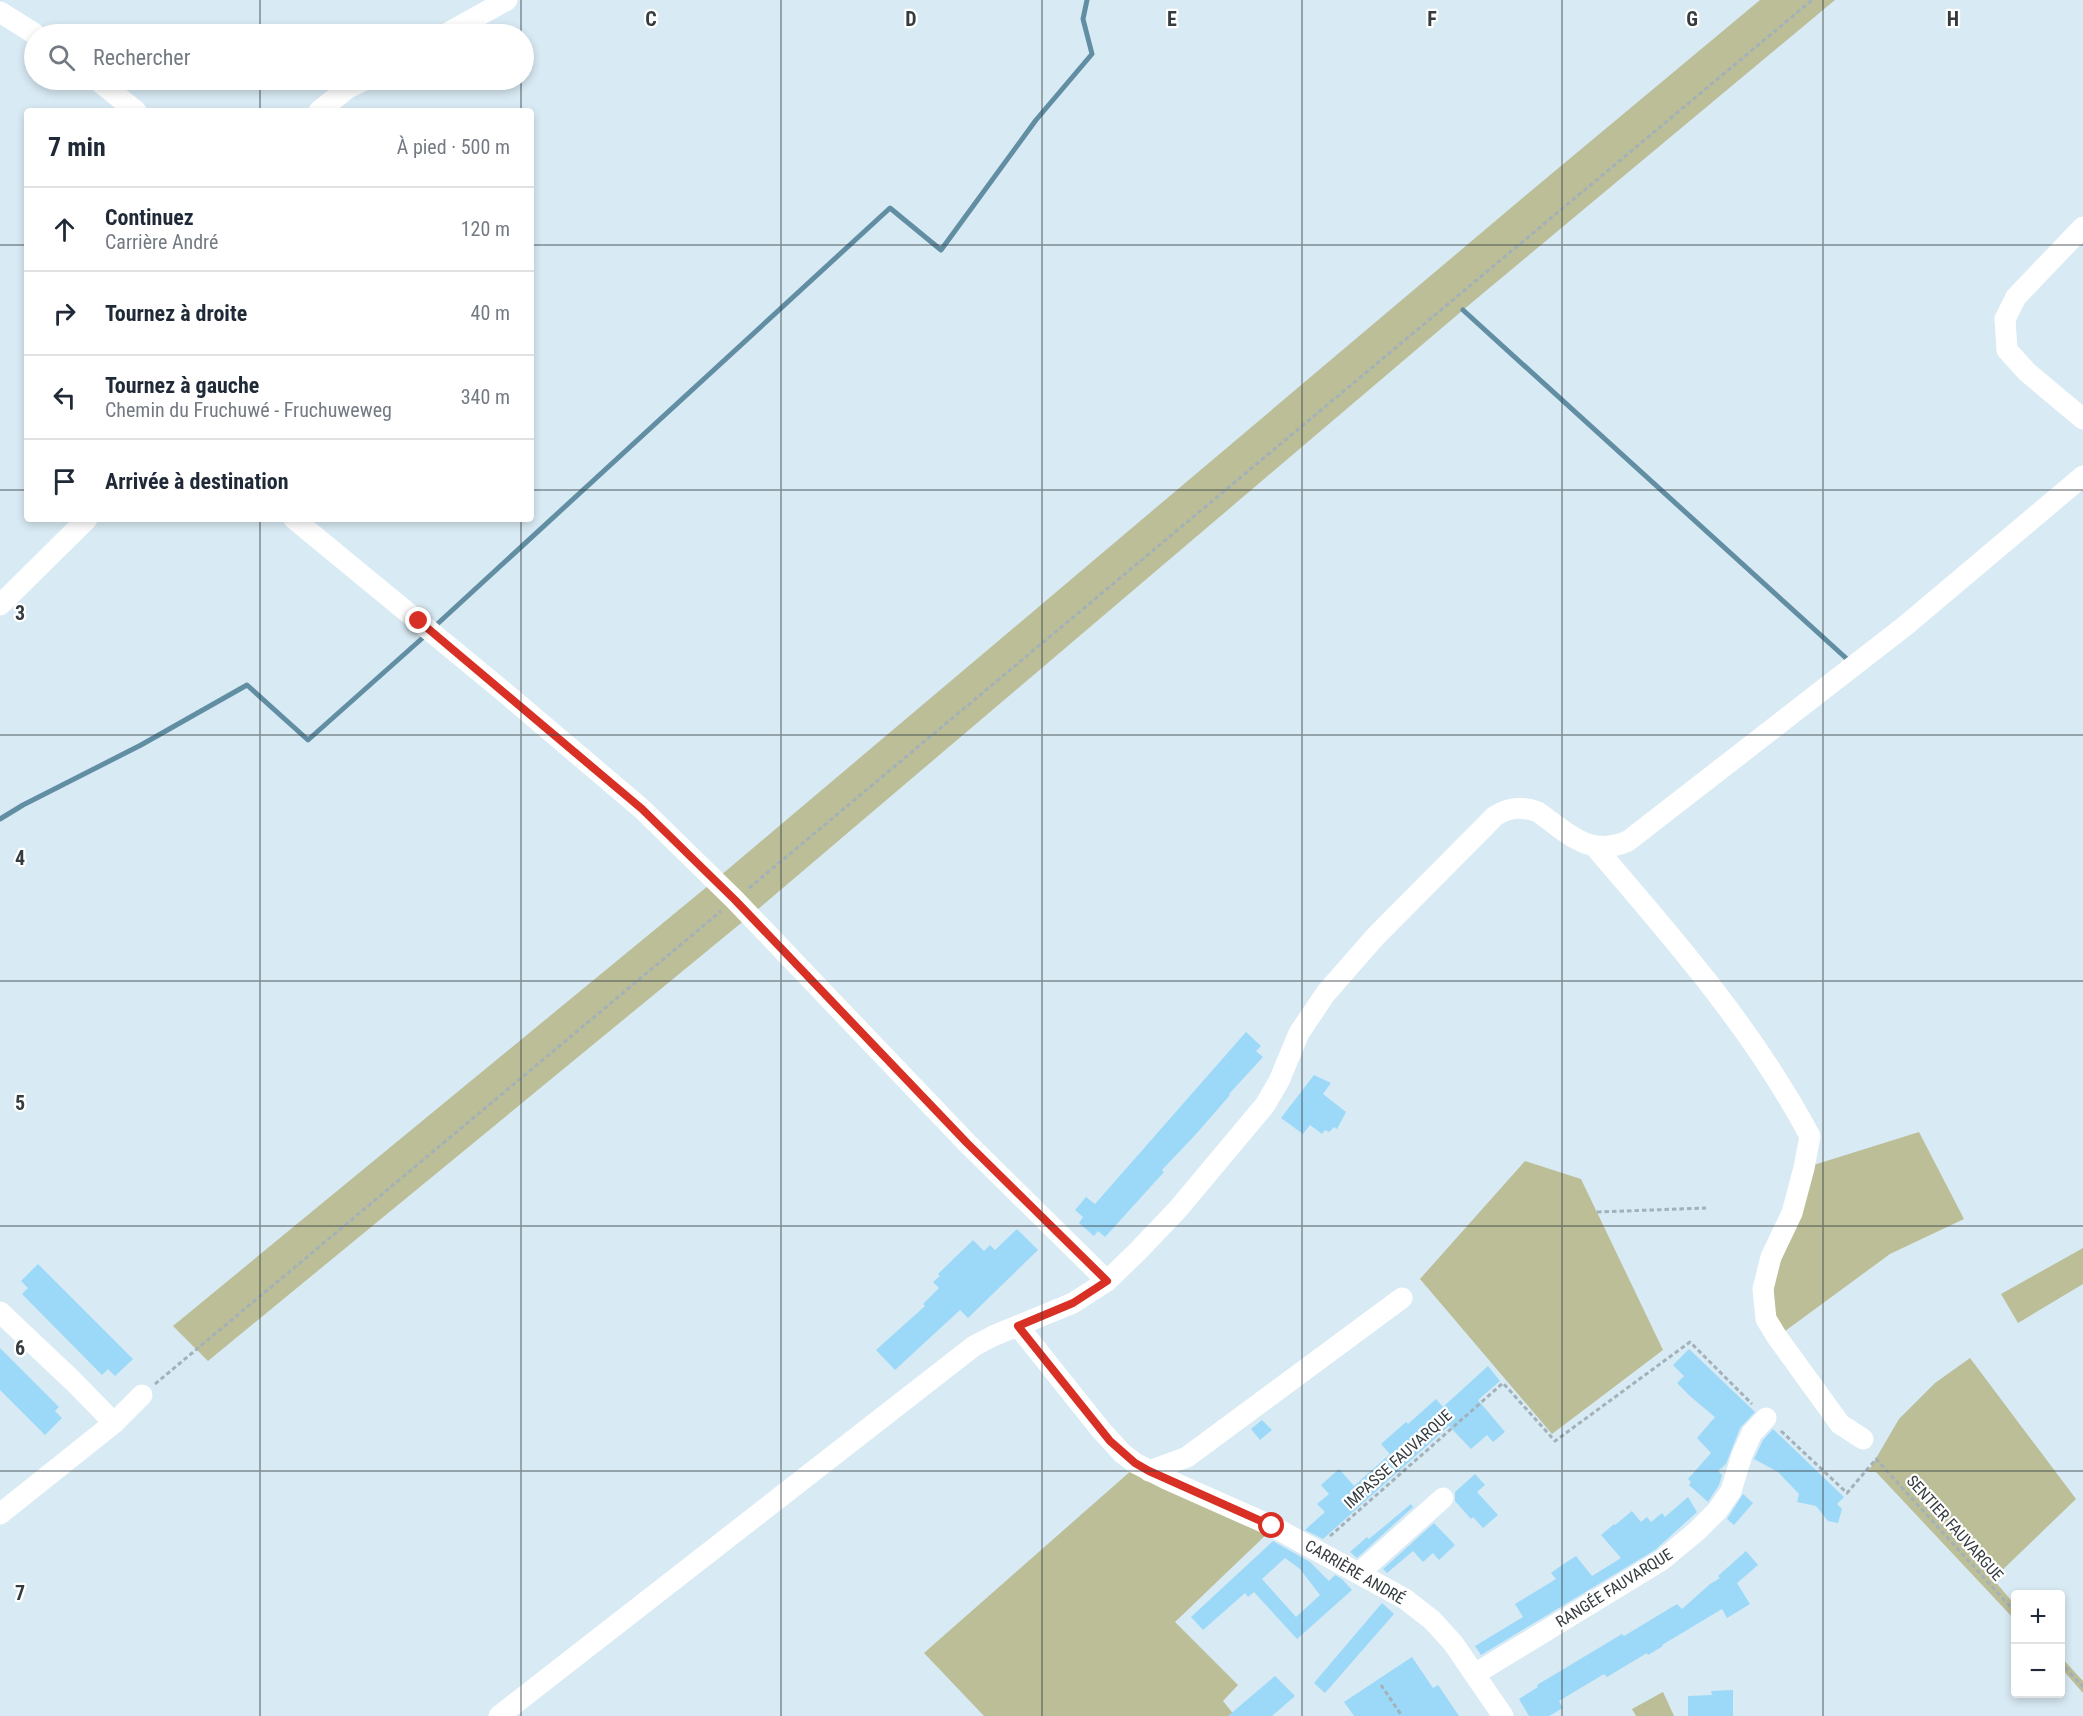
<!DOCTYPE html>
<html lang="fr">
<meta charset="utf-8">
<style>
:root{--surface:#fff;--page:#f2f2f3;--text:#1f2937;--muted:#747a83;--line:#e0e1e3}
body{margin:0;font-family:"Roboto Condensed",sans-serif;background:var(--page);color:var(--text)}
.controls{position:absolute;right:18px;bottom:18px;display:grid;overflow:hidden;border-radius:6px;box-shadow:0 3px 9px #0003}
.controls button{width:54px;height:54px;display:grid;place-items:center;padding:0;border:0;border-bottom:2px solid var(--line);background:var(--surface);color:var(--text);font:30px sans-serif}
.stop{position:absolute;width:18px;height:18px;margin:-14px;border:4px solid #d93025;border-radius:50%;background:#fff}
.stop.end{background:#d93025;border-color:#fff;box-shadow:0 2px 6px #0008}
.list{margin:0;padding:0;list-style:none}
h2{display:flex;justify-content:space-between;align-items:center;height:78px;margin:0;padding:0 24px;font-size:26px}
h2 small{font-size:20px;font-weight:400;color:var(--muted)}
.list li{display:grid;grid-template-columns:39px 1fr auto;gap:18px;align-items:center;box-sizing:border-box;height:84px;padding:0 24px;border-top:2px solid var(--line)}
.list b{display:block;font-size:22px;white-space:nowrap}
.list p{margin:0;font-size:20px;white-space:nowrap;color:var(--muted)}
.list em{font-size:20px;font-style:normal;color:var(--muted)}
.icon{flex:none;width:33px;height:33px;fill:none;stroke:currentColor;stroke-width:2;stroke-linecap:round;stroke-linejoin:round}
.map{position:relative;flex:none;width:2083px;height:1716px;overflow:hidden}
.search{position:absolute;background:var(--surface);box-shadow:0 3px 9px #0003;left:24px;top:24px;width:510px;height:66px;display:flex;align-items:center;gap:15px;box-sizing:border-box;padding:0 21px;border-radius:33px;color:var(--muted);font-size:22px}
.panel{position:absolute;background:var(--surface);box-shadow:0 3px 9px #0003;left:24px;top:108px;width:510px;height:414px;border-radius:6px}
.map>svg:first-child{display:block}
.green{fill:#bcbe98}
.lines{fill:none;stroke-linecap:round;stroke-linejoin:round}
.stream{stroke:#628ea3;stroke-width:5}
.building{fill:#9cd9f8;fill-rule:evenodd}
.path{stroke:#a3b1b9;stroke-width:3;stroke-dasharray:4.5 3;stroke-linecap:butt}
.street{stroke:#fff;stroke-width:21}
.route{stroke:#d93025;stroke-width:8}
.grid{fill:none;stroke:#343c3f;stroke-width:1.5;stroke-opacity:0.55}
.labels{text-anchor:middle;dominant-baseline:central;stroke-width:4.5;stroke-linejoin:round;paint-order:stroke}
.street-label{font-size:16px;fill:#343c3f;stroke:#fff}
.grid-label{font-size:20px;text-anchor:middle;font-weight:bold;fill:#343c3f;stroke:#fff;stroke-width:4.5;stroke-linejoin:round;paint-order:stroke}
</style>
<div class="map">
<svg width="2083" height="1716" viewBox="0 0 2083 1716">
<rect width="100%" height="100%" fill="#d8eaf4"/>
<g class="green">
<polygon points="1760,0 1835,0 1463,310 757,910 208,1361 173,1326 714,881 1519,201"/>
<polygon points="1919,1132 1964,1219 1890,1254 1777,1337 1771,1257 1804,1168"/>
<polygon points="1525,1161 1581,1179 1663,1350 1552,1434 1420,1279"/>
<polygon points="2083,1248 2083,1284 2018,1323 2001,1294"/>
<polygon points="1970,1358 2076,1499 1993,1579 2015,1605 2015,1620 1876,1472 1868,1472 1899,1419 1935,1383"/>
<polygon points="1133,1469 1270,1531 1175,1622 1238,1685 1223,1701 1235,1716 984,1716 924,1653"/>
<polygon points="2060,1656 2083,1681 2083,1693 2061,1668"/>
<polygon points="1663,1692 1674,1716 1636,1716 1632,1709"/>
</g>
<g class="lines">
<g class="stream">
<polyline points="1463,310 1847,659"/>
<polyline points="434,627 890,208 941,250 1036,120 1092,54 1083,19 1087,0"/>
<polyline points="0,819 23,805 141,745 247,685 308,740 427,634"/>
</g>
</g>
<g class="building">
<polygon points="1246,1032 1261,1046 1256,1051 1263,1057 1229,1094 1230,1095 1197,1133 1162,1170 1164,1172 1105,1237 1098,1231 1094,1236 1079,1223 1083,1217 1075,1210 1086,1197 1095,1204"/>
<polygon points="1314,1075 1331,1083 1323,1094 1346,1112 1337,1129 1334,1127 1329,1132 1325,1130 1322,1134 1310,1125 1303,1134 1281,1118"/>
<polygon points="1017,1229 1038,1250 968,1318 960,1310 895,1370 876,1350 925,1306 923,1304 939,1288 933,1282 940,1276 938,1274 973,1240 984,1251 990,1245 995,1250"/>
<polygon points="38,1264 133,1359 115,1376 108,1369 102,1375 22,1294 28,1288 21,1281"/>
<polygon points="0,1348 59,1407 55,1411 62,1418 45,1435 0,1390"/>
<polygon points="1689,1349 1755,1412 1740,1428 1726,1464 1718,1471 1722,1475 1719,1485 1708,1502 1689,1485 1691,1482 1688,1479 1711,1453 1697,1438 1715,1417 1691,1397 1677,1383 1684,1376 1673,1365"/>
<polygon points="1488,1366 1500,1381 1478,1400 1505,1432 1493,1442 1487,1435 1471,1449 1449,1426 1323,1539 1305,1530 1325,1512 1317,1504 1329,1494 1321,1485 1339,1469 1354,1486 1390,1454 1381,1444 1406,1422 1408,1424 1436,1399 1443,1407"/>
<polygon points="1262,1420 1272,1430 1260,1440 1251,1429"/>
<polygon points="1773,1429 1844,1497 1837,1504 1842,1509 1838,1523 1828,1521 1816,1506 1797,1502 1799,1494 1778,1472 1754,1459 1763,1440"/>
<polygon points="1475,1474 1485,1485 1477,1492 1498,1515 1483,1528 1473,1517 1471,1519 1455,1501 1455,1492"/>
<polygon points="1743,1494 1753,1503 1734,1525 1727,1519"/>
<polygon points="1688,1497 1697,1512 1655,1550 1481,1655 1475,1646 1523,1617 1515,1604 1556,1579 1551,1573 1562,1565 1576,1556 1592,1576 1621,1558 1601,1535 1614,1524 1615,1525 1632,1511 1641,1522 1647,1517 1651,1522 1662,1513 1665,1517"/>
<polygon points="1411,1504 1413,1507 1357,1558 1350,1552 1367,1537 1369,1539"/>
<polygon points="1434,1523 1455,1545 1439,1560 1433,1553 1423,1562 1413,1551 1387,1573 1383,1569"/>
<path d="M1273 1541 1310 1562 1329 1581 1335 1575 1342 1579 1352 1590 1297 1639 1254 1592 1248 1597 1245 1593 1203 1630 1191 1617ZM1285 1558 1300 1569 1320 1595 1296 1617 1262 1579Z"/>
<polygon points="1746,1551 1758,1565 1737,1583 1750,1604 1727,1618 1722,1609 1662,1645 1663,1646 1648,1655 1647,1653 1607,1677 1604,1674 1559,1701 1563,1708 1549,1716 1529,1716 1519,1699 1538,1687 1537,1685 1622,1634 1624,1636 1677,1604 1682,1609 1710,1584 1720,1578 1718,1576"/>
<polygon points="1382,1603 1394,1614 1325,1693 1314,1683"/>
<polygon points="1412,1657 1433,1688 1438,1685 1459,1716 1354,1716 1344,1702"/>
<polygon points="1275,1676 1295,1696 1272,1716 1228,1716"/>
<polygon points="1733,1690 1733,1716 1688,1716 1688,1696 1712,1695 1711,1691"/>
</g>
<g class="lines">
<g class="path">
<polyline points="749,888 1812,0"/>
<polyline points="1597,1212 1706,1208"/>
<polyline points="155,1384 721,911"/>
<polyline points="1781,1431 1847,1493 1876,1459 2016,1613"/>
<polyline points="1330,1536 1503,1383 1555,1441 1690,1342 1752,1404"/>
<polyline points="2060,1662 2083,1687"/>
<polyline points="1381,1685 1402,1716"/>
</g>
<g class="street">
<polyline points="0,12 35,34"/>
<polyline points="446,34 507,0"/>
<polyline points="97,80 136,111"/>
<polyline points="319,111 348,88 364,80"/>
<polyline points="2083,227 2016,297 2005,319 2007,350 2027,372 2083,419"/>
<polyline points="294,519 503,691 642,809 735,900 967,1143 1107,1281"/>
<polyline points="0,605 87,519"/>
<path d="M1595 847C1674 939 1753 1029 1810 1136L1804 1168 1792 1213 1771 1257 1763 1289 1766 1319 1777 1337 1840 1424 1863 1439"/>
<polyline points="0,1312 74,1382 114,1423"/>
<polyline points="1018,1326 1101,1430 1122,1453 1135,1463 1166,1479 1272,1526 1405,1599 1432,1620 1453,1643 1503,1716"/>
<polyline points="1149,1471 1187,1457 1402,1298"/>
<polyline points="0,1514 114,1423 142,1395"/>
<polyline points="1359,1573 1443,1498"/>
<polyline points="1475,1674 1662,1560 1697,1531 1717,1511 1731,1491 1742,1455 1752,1433 1766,1418"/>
<path d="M499 1716 974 1346 993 1336 1073 1303 1107 1281 1138 1251 1178 1209 1265 1105 1279 1081 1299 1033 1326 993 1375 937 1495 816C1509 807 1522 806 1538 812 1568 833 1589 858 1628 841L1905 626 2083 476"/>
</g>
</g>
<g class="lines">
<polyline class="route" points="419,621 642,809 735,900 967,1143 1107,1281 1073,1303 1018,1326 1110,1441 1135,1463 1149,1471 1272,1526"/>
</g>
<path class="grid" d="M260 0V34M521 0V34M781 0V1716M1042 0V1716M1302 0V1716M1562 0V1716M1823 0V1716M260 80V111M521 80V111M0 245H27M531 245H2083M0 490H27M531 490H2083M260 519V1716M521 519V1716M0 735H2083M0 981H2083M0 1226H2083M0 1471H2083"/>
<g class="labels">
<g class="street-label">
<text transform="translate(1398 1459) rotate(-42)">IMPASSE FAUVARQUE</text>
<text transform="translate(1955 1528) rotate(48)">SENTIER FAUVARGUE</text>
<text transform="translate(1355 1572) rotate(30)">CARRIÈRE ANDRÉ</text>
<text transform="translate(1614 1588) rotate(-32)">RANGÉE FAUVARQUE</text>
</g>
</g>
<g class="grid-label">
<text x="651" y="26">C</text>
<text x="911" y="26">D</text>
<text x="1172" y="26">E</text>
<text x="1432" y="26">F</text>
<text x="1692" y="26">G</text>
<text x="1953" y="26">H</text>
<text x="20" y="620">3</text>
<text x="20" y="865">4</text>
<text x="20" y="1110">5</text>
<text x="20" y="1355">6</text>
<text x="20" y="1600">7</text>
</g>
</svg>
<div class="controls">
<button>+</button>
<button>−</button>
</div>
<div class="stop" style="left:1272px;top:1526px"></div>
<div class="stop end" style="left:419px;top:621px"></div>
<div class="search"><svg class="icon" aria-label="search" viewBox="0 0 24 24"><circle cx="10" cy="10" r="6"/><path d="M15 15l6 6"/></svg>Rechercher</div>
<section class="panel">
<h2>7 min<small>À pied · 500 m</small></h2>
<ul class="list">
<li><svg class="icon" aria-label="ahead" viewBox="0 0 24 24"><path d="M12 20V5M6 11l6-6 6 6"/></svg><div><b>Continuez</b><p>Carrière André</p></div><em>120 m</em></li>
<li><svg class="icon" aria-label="right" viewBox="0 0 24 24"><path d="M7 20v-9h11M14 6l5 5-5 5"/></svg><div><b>Tournez à droite</b></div><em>40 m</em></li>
<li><svg class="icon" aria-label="left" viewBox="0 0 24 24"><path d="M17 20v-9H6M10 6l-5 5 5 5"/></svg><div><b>Tournez à gauche</b><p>Chemin du Fruchuwé - Fruchuweweg</p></div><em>340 m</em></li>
<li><svg class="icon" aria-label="arrive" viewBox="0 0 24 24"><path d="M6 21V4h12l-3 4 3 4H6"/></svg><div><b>Arrivée à destination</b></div></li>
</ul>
</section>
</div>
